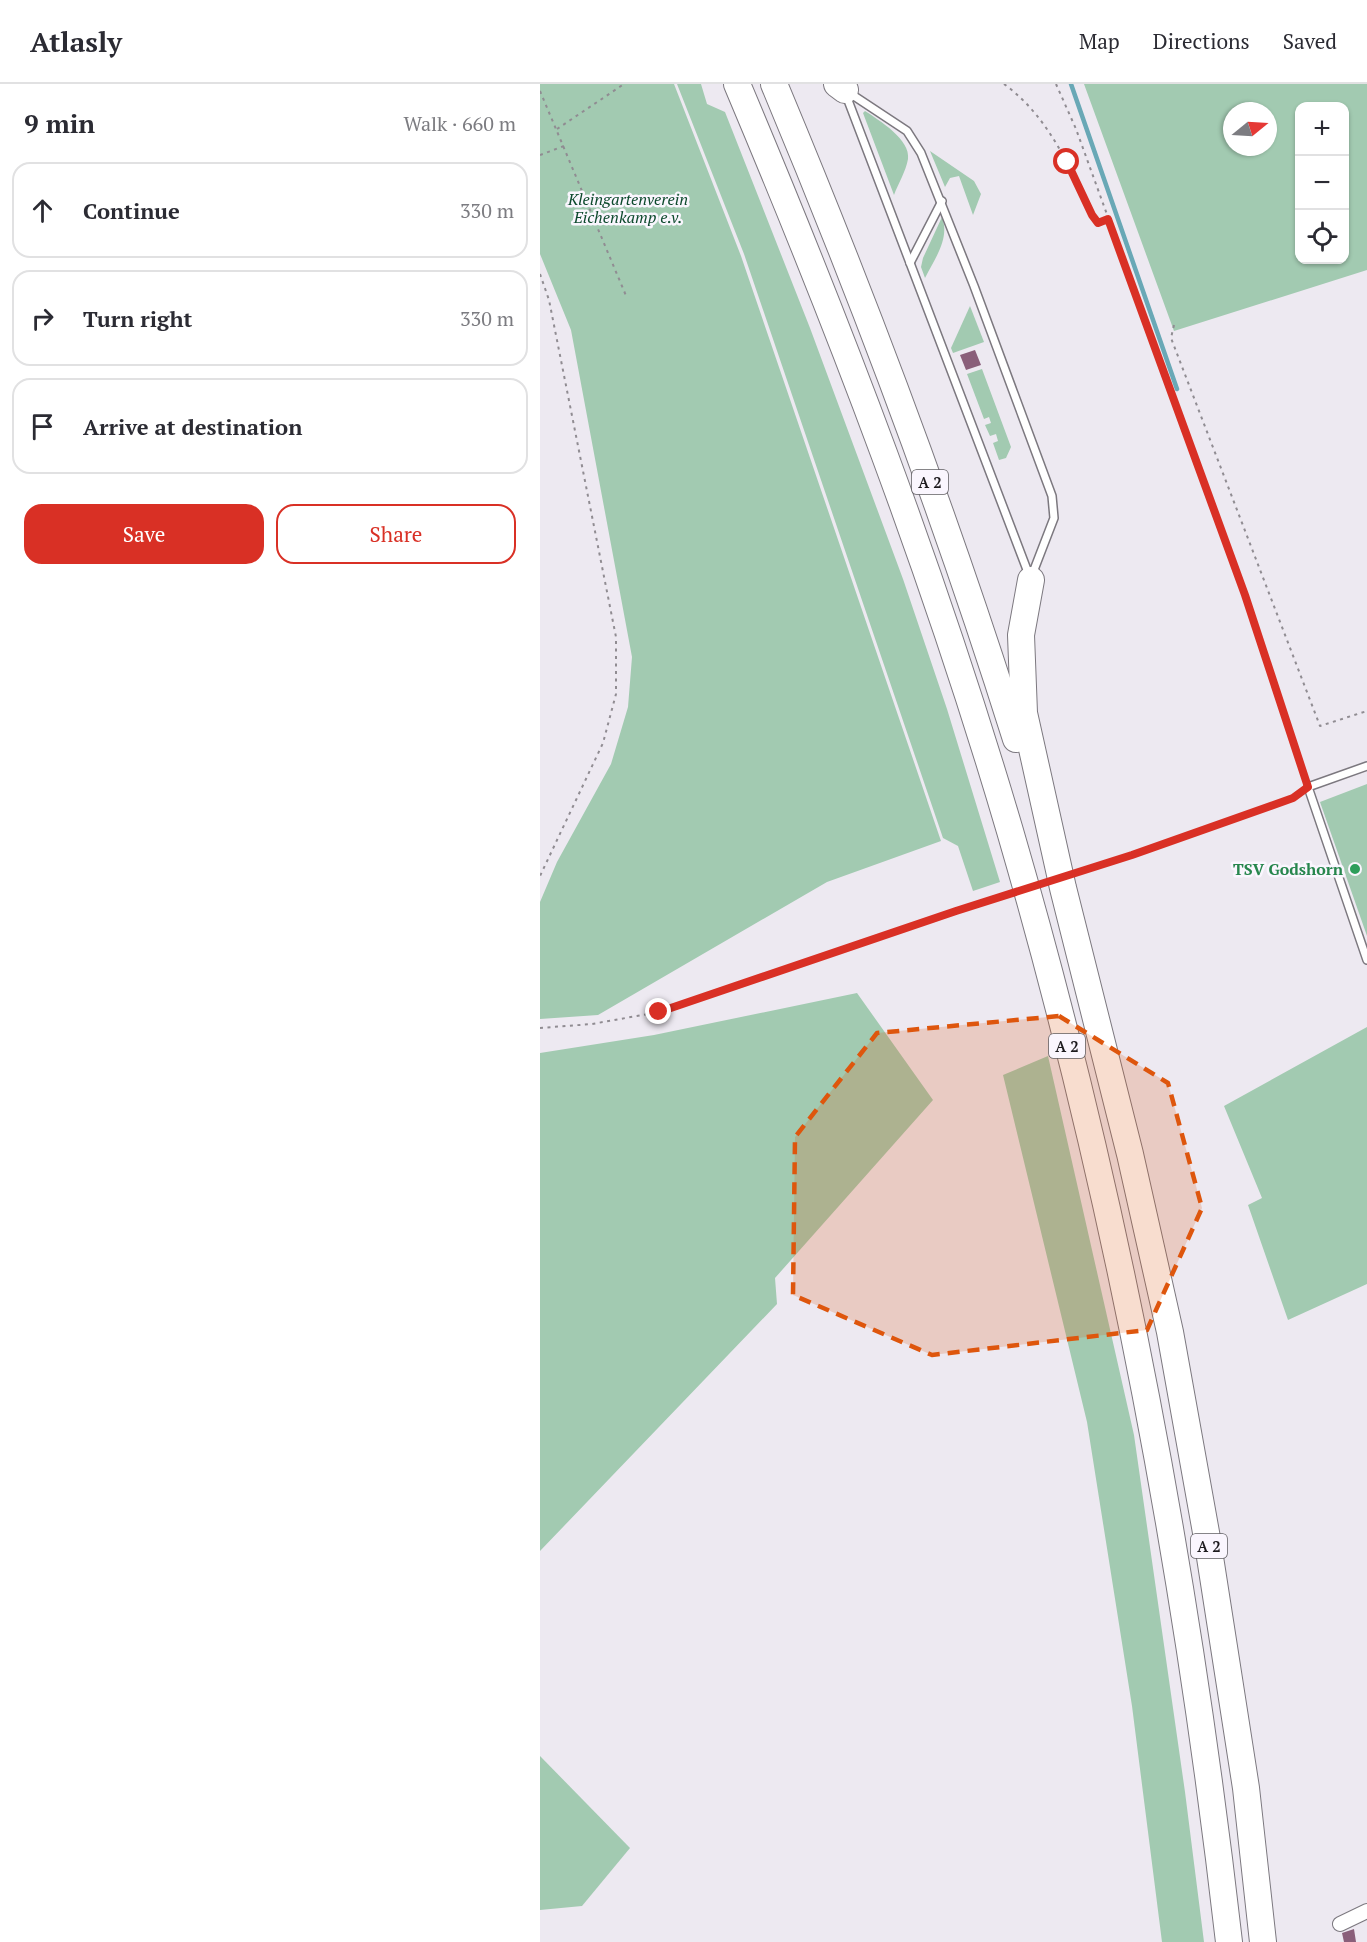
<!DOCTYPE html>
<meta charset="utf-8">
<style>
:root{--surface:#fff;--page:#f2f2f3;--text:#2b2b33;--muted:#7c7c81;--line:#e1e1e2;--accent:#d93025}
body{margin:0;font-family:"PT Serif",serif;background:var(--page);color:var(--text)}
.controls{position:absolute;right:18px;top:18px;display:grid;overflow:hidden;border-radius:12px;box-shadow:0 2px 4px #0004}
.controls button{width:54px;height:54px;display:grid;place-items:center;padding:0;border:0;border-bottom:2px solid var(--line);background:var(--surface);color:var(--text);font:30px sans-serif}
.compass{position:absolute;left:683px;top:18px;width:54px;height:54px;border-radius:50%;background:var(--surface);box-shadow:0 2px 4px #0004;rotate:72deg}
.stop{position:absolute;width:18px;height:18px;margin:-14px;border:4px solid #d93025;border-radius:50%;background:#fff}
.stop.end{background:#d93025;border-color:#fff;box-shadow:0 2px 6px #0008}
.list{margin:0;padding:0;list-style:none}
h2{display:flex;justify-content:space-between;align-items:center;height:78px;margin:0;padding:0 24px;font-size:26px}
h2 small{font-size:20px;font-weight:400;color:var(--muted)}
.list li{display:grid;grid-template-columns:39px 1fr auto;gap:18px;align-items:center;box-sizing:border-box;height:96px;margin:0 12px 12px;padding:0 12px;border:2px solid var(--line);border-radius:18px}
.list b{display:block;font-size:22px;white-space:nowrap}
.list em{font-size:20px;font-style:normal;color:var(--muted)}
.actions{display:flex;gap:12px;padding:18px 24px}
.actions a{flex:1;padding:14px 0;border:2px solid var(--accent);border-radius:18px;text-align:center;font-size:21px;color:var(--accent)}
.actions .main{background:var(--accent);color:#fff}
.icon{flex:none;width:33px;height:33px;fill:none;stroke:currentColor;stroke-width:2;stroke-linecap:round;stroke-linejoin:round}
.map{position:relative;flex:none;width:827px;height:1858px;overflow:hidden}
header{display:flex;align-items:center;gap:36px;box-sizing:border-box;height:84px;padding:0 30px;background:var(--surface);border-bottom:2px solid var(--line)}
header strong{font-size:28px}
nav{display:flex;gap:33px;margin-inline-start:auto;font-size:21px}
main{display:flex}
aside{flex:1;background:var(--surface)}
.map>svg:first-child{display:block}
.green{fill:#a2cab1;fill-rule:evenodd}
.lines{fill:none;stroke-linecap:round;stroke-linejoin:round}
.stream{stroke:#69a8b6;stroke-width:4.5}
.building{fill:#8a5f7a}
.service-casing{stroke:#7c787f;stroke-width:10}
.minor-casing{stroke:#7c787f;stroke-width:16}
.motorway-casing{stroke:#7c787f;stroke-width:28}
.path{stroke:#908c92;stroke-width:2;stroke-dasharray:3 4.5;stroke-linecap:butt}
.service{stroke:#fff;stroke-width:7}
.minor{stroke:#fff;stroke-width:14}
.motorway{stroke:#fff;stroke-width:26}
.path-bridge{stroke:#908c92;stroke-width:2;stroke-dasharray:3 4.5;stroke-linecap:butt}
.route{stroke:#d93025;stroke-width:8}
.marked{fill:#de560d;fill-opacity:0.2;stroke:#de560d;stroke-width:4.5;stroke-dasharray:12 8;stroke-linejoin:round}
.leisure-dot{fill:#2e9e5b;stroke:#faf6fe;stroke-width:2}
.labels{text-anchor:middle;dominant-baseline:central;stroke-width:5;stroke-linejoin:round;paint-order:stroke}
.shield{fill:#faf6fe;stroke:#5f5d61;stroke-width:1.5}
.shield-label{font-size:15px;font-weight:bold;fill:#1d1b1e}
.park-label{font-size:16px;font-style:italic;fill:#0d4a2d;stroke:#faf6fe}
.leisure-label{font-size:16px;font-weight:bold;fill:#27864d;stroke:#faf6fe;text-anchor:end}
</style>
<header>
<strong>Atlasly</strong>
<nav><a>Map</a><a>Directions</a><a>Saved</a></nav>
</header>
<main>
<aside>
<h2>9 min<small>Walk · 660 m</small></h2>
<ul class="list">
<li><svg class="icon" aria-label="ahead" viewBox="0 0 24 24"><path d="M12 20V5M6 11l6-6 6 6"/></svg><div><b>Continue</b></div><em>330 m</em></li>
<li><svg class="icon" aria-label="right" viewBox="0 0 24 24"><path d="M7 20v-9h11M14 6l5 5-5 5"/></svg><div><b>Turn right</b></div><em>330 m</em></li>
<li><svg class="icon" aria-label="arrive" viewBox="0 0 24 24"><path d="M6 21V4h12l-3 4 3 4H6"/></svg><div><b>Arrive at destination</b></div></li>
</ul>
<div class="actions"><a class="main">Save</a><a>Share</a></div>
</aside>
<div class="map">
<svg width="827" height="1858" viewBox="0 0 827 1858">
<rect width="100%" height="100%" fill="#ede9f1"/>
<g class="green">
<polygon points="0,0 134,0 201,172 401,757 287,798 58,931 0,935 0,818 17,778 71,680 88,623 92,573 31,246 0,170"/>
<polygon points="137,0 161,0 167,20 185,28 270,244 363,495 407,625 460,798 433,807 418,762 403,754 204,170"/>
<path d="M544 0H827V186L634 247ZM760 22H804V176H760ZM692 27H728V63H692Z"/>
<path d="M325 27C339 36 371 56 368 75 366 87 358 100 354 111L323 29Z"/>
<polygon points="390,67 434,97 441,110 433,131 419,92 410,94 405,103"/>
<path d="M402 133C410 155 395 174 385 194L381 183 383 174Z"/>
<polygon points="430,222 444,258 413,269 411,264"/>
<polygon points="442,285 471,363 466,374 459,376 453,359 458,357 456,350 450,352 445,341 451,339 449,333 444,335 427,290"/>
<polygon points="827,700 827,852 780,718"/>
<polygon points="317,909 393,1016 235,1194 237,1220 0,1467 0,969 114,951"/>
<polygon points="827,943 827,1200 748,1236 708,1121 722,1114 684,1022"/>
<polygon points="508,972 594,1351 645,1708 664,1858 622,1858 592,1622 547,1338 463,991"/>
<polygon points="0,1672 90,1764 42,1822 0,1826"/>
</g>
<g class="lines">
<polyline class="stream" points="531,0 637,305"/>
</g>
<g class="building">
<polygon points="435,266 441,281 426,286 420,271"/>
<polygon points="814,1845 816,1858 804,1858 802,1849"/>
</g>
<g class="lines">
<g class="service-casing">
<g id="service">
<polyline points="308,8 367,47 381,69 434,202 512,412 514,434 492,491"/>
<polyline points="306,11 489,491"/>
<polyline points="370,179 402,117"/>
<polyline points="827,682 768,703 827,876"/>
</g>
</g>
<g class="minor-casing">
<polyline id="minor" points="800,1840 827,1827"/>
</g>
<g class="motorway-casing">
<g id="motorway">
<path d="M197 0C300 244 395 492 470 747 576 1110 646 1482 689 1858"/>
<path d="M234 0C324 215 406 433 476 655"/>
<polyline points="297,0 305,6"/>
<polyline points="491,496 481,551 484,629 523,804 590,1070 630,1248 667,1454 706,1704 723,1858"/>
</g>
</g>
<g class="path">
<path d="M464 0C508 32 530 83 552 131L558 139 568 135"/>
<polyline points="516,0 536,45 705,511 765,695"/>
<polyline points="0,7 87,214"/>
<polyline points="17,45 84,0"/>
<polyline points="0,71 24,62"/>
<polyline points="0,190 9,216 76,553 76,610 63,659 0,792"/>
<polyline points="634,241 631,254 780,642 827,627"/>
<polyline points="592,771 752,714 760,708"/>
<polyline points="0,944 52,940 119,928 416,827"/>
</g>
<use href="#service" class="service"/>
<use href="#minor" class="minor"/>
<use href="#motorway" class="motorway"/>
<polyline class="path-bridge" points="416,827 592,771"/>
</g>
<g class="lines">
<polyline class="route" points="119,928 416,827 592,771 753,714 768,703 705,511 568,135 558,139 552,131 527,78"/>
</g>
<path class="marked" d="M519 932 628 999 662 1124 607 1246 392 1271 253 1211 255 1053 337 949Z"/>
<circle class="leisure-dot" cx="815" cy="785" r="6"/>
<g class="labels">
<g class="shield">
<rect x="372" y="386" width="36" height="24" rx="4.5"/>
<rect x="509" y="950" width="36" height="24" rx="4.5"/>
<rect x="651" y="1450" width="36" height="24" rx="4.5"/>
</g>
<g class="shield-label">
<text x="390" y="398">A 2</text>
<text x="527" y="962">A 2</text>
<text x="669" y="1462">A 2</text>
</g>
<g class="park-label">
<text x="88" y="115">Kleingartenverein<tspan x="88" dy="18">Eichenkamp e.v.</tspan></text>
</g>
<g class="leisure-label">
<text x="803" y="785">TSV Godshorn</text>
</g>
</g>
</svg>
<div class="controls">
<button>+</button>
<button>−</button>
<button><svg class="icon" aria-label="locate" viewBox="0 0 24 24"><circle cx="12" cy="12" r="6"/><path d="M12 2v4M12 18v4M2 12h4M18 12h4"/></svg></button>
</div>
<svg class="compass" viewBox="-18 -18 36 36"><path d="M0-13l5 13h-10z" fill="#e53935"/><path d="M0 13l5-13h-10z" fill="#7c7c81"/></svg>
<div class="stop" style="left:527px;top:78px"></div>
<div class="stop end" style="left:119px;top:928px"></div>
</div>
</main>
